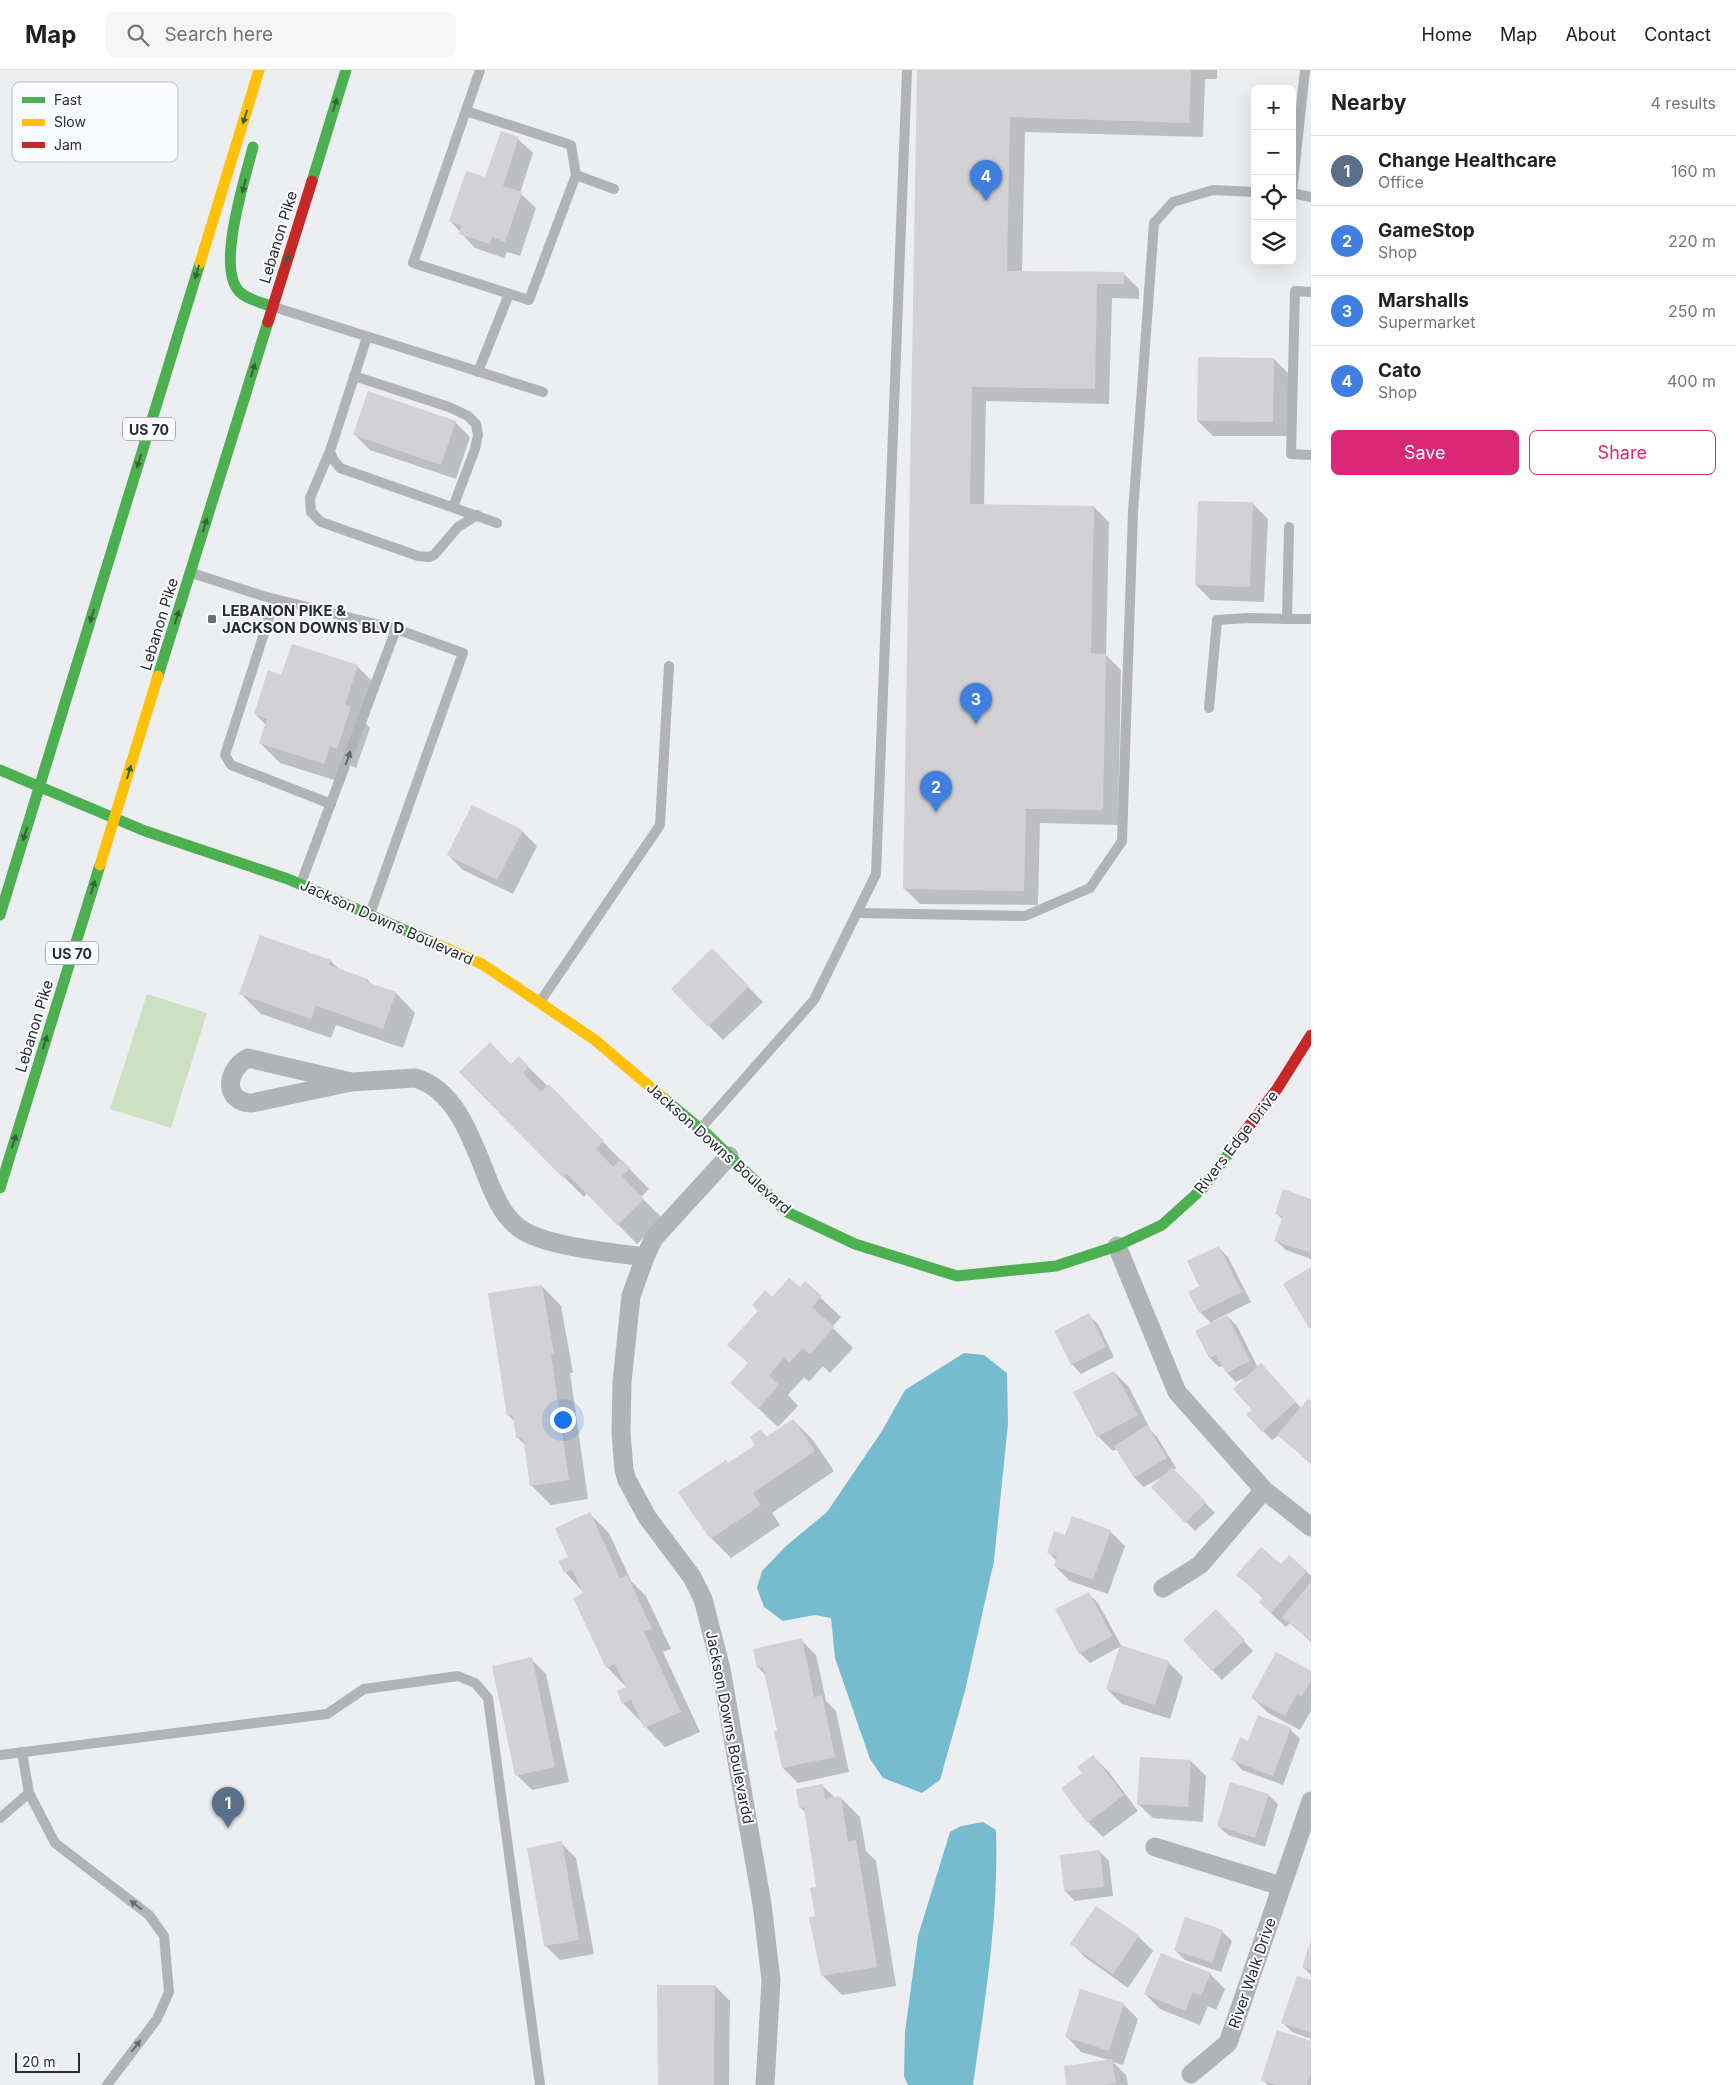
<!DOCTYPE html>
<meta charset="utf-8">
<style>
:root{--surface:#fff;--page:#f6f6f6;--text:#202124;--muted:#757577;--line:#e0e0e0;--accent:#db2777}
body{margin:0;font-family:Inter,sans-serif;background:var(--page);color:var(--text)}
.controls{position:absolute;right:15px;top:15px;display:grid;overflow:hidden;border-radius:8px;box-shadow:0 5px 20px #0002}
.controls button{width:45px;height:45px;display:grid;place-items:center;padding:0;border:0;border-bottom:1px solid var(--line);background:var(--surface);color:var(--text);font:25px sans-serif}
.scale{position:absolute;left:15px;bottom:12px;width:65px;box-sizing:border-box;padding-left:5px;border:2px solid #2a2b2d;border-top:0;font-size:14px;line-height:18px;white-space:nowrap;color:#2a2b2d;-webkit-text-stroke:4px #fafbfe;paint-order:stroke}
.you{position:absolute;left:562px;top:1349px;width:18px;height:18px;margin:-12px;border:4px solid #fff;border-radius:50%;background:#1a73e8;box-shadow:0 0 0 8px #1a73e833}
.badge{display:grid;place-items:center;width:32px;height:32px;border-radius:50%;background:var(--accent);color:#fff;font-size:16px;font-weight:700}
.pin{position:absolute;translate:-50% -41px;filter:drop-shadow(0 1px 2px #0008)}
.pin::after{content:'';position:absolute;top:26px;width:18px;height:15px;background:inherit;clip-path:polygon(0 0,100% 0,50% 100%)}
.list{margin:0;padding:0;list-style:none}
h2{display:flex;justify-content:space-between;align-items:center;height:65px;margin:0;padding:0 20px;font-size:21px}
h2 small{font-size:16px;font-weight:400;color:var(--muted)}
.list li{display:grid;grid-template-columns:32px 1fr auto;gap:15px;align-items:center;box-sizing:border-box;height:70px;padding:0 20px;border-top:1px solid var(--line)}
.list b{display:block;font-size:19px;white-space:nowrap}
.list p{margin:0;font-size:16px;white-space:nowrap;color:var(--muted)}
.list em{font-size:16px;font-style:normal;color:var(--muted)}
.actions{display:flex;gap:10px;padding:15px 20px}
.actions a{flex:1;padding:11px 0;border:1px solid var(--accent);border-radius:8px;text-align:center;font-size:18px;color:var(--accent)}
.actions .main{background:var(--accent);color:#fff}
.icon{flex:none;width:28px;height:28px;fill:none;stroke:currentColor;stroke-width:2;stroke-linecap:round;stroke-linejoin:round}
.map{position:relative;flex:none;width:1311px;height:2015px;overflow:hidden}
header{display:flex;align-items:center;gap:30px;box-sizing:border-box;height:70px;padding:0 25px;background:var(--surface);border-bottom:1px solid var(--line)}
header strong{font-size:24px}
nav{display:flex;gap:28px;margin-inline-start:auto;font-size:18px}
.search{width:350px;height:45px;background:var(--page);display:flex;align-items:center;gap:12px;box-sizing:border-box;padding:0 18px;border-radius:8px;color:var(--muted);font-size:19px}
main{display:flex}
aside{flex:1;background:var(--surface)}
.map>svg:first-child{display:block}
.green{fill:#cee0c2}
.water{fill:#76bcce}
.shadow{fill:#0003}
.building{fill:#d2d2d4}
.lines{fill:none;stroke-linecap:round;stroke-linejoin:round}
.lane{stroke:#b2b3b5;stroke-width:10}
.street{stroke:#b2b3b5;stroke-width:19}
.fast{stroke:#4caf50;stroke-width:11}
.slow{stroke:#ffc107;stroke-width:11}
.jam{stroke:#c62828;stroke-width:11}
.oneway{fill:#38603b}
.oneway2{fill:#67686a}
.poi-dot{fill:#6e6f72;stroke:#fafbfe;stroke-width:2}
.labels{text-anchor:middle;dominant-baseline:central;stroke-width:4;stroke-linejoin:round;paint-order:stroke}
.shield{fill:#fafbfe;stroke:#68696c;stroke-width:1}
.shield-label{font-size:14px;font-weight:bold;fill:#2a2b2d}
.street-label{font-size:15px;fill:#2a2b2d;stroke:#fafbfe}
.poi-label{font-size:15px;font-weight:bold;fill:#2a2b2d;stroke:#fafbfe;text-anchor:start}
.key{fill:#fafbfe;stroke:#bcbdbf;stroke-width:1}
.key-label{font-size:14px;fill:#2a2b2d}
</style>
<header>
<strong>Map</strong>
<div class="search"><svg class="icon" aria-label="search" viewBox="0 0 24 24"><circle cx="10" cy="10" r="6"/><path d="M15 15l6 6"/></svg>Search here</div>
<nav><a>Home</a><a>Map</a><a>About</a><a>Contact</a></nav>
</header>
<main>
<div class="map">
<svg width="1311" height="2015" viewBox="0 0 1311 2015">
<rect width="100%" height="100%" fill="#edeef2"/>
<polygon class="green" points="147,924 207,943 171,1058 110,1039"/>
<g class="water">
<polygon points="964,1283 984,1285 1007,1303 1008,1354 994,1491 965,1621 940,1710 922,1723 883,1708 870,1689 835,1588 831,1548 815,1545 783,1551 764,1537 757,1518 762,1501 786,1476 827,1442 882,1361 905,1320"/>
<path d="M983 1752 996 1760C999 1845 985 1931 973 2015H908L904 2006 905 1962 918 1866 950 1762 961 1756Z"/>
</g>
<g class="shadow">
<polygon points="918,0 1217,0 1217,9 1205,9 1203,67 1025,62 1022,202 1124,204 1139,219 1139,229 1112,228 1109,334 986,331 984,436 1094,437 1109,452 1106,585 1121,600 1118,755 1040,753 1038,835 920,834 905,819"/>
<polygon points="518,69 533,83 520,123 536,138 520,186 507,182 504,188 475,178 450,151"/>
<polygon points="1274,289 1289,304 1288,366 1213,366 1198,351"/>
<polygon points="455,352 470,367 456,409 370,380 355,365"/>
<polygon points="1253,434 1268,449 1264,532 1211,530 1196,515"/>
<polygon points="357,596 377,616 365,653 370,658 356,698 350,695 344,713 280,693 260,673 266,655 255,644 282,606"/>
<polygon points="522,761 537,776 513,824 463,800 448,785"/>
<polygon points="712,880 763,932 723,970 672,919"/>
<polygon points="331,891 340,900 368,910 373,916 396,923 415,943 403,978 336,955 331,968 261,944 241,924"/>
<polygon points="519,988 568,1036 649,1119 641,1127 663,1149 637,1174 587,1123 584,1127 564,1107 511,995"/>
<polygon points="1311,1130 1311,1189 1286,1180 1276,1171 1283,1150 1276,1143"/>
<polygon points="1218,1177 1228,1187 1251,1232 1213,1251 1214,1253 1227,1246 1237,1256 1258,1298 1271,1305 1301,1338 1311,1333 1311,1394 1279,1365 1272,1370 1263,1361 1253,1340 1246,1307 1236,1312 1227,1303 1223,1296 1219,1297 1210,1288 1212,1254 1200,1242 1201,1216"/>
<polygon points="805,1213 841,1247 832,1257 853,1278 830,1303 823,1296 809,1312 804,1307 788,1325 798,1336 778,1357 732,1313 749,1294 729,1275 772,1229 800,1218"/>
<polygon points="542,1216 561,1236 573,1303 570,1303 588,1429 551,1435 531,1415 525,1375 517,1367 515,1352 508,1345"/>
<polygon points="1088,1245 1098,1254 1114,1287 1081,1304 1072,1294"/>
<polygon points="1114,1302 1129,1317 1151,1361 1157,1367 1176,1398 1173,1400 1215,1443 1195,1461 1152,1417 1163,1406 1144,1417 1134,1407 1117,1379 1113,1381 1098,1366"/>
<polygon points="793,1350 813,1370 834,1401 772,1443 780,1455 731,1488 711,1468 680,1422 757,1376 761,1361 767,1367"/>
<polygon points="589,1443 609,1463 631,1511 646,1526 671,1579 663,1582 700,1662 665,1677 623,1633 627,1618 607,1597 585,1524 565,1502 570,1487"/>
<polygon points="1110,1461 1125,1476 1108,1524 1070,1511 1055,1496 1057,1491 1048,1482 1066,1466"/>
<polygon points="1281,1496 1306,1501 1311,1506 1311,1572 1290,1553 1286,1557 1275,1547 1260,1532 1264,1529 1238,1505"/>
<polygon points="1088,1523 1098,1533 1122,1577 1168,1592 1183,1607 1170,1649 1122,1634 1107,1619 1121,1576 1090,1593 1080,1583"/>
<polygon points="1225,1551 1253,1581 1222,1610 1212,1600"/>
<polygon points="801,1570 816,1585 826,1631 836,1641 849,1702 798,1713 783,1698 778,1661 767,1607 758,1597"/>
<polygon points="531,1589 546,1604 569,1712 532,1720 517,1705"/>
<polygon points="1311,1602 1311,1641 1300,1660 1268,1643 1253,1628"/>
<polygon points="1290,1659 1300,1669 1283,1715 1242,1700 1233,1690 1249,1672"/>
<polygon points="1093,1686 1108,1701 1138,1741 1103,1767 1088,1752 1063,1719 1083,1703"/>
<polygon points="1191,1691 1206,1706 1203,1752 1153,1748 1138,1734"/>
<polygon points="823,1716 835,1728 840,1727 860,1747 866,1781 876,1791 896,1916 842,1925 822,1905 817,1847 818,1818 806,1743 800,1737"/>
<polygon points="1268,1725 1278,1734 1265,1777 1228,1765 1218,1756"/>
<polygon points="561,1773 576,1788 594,1884 560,1890 545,1875"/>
<polygon points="1099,1781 1109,1791 1113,1826 1075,1831 1065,1821 1061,1786"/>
<polygon points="1097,1838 1138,1866 1153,1881 1128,1918 1086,1888 1072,1874"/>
<polygon points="1222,1861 1232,1871 1221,1902 1185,1890 1175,1880"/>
<polygon points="1311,1872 1311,1905 1303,1897"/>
<polygon points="1210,1904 1225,1919 1216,1940 1208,1936 1200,1955 1160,1939 1145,1924"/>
<polygon points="1311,1912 1311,1969 1292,1962 1283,1953"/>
<polygon points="715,1916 730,1931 729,2015 659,2015"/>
<polygon points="1123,1934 1138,1949 1123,1995 1113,1992 1126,2005 1128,2015 1068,2015 1109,1990 1081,1982 1067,1967"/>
<polygon points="1311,1972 1311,2015 1268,2015 1263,2010"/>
</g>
<g class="building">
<polygon points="917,0 1191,0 1189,53 1010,47 1007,201 1124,202 1124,214 1097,214 1095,319 972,317 970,434 1094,436 1091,583 1106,584 1103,740 1026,739 1024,821 903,819"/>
<polygon points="501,61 519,67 503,116 522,122 505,172 492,167 490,174 459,164 462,156 449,151 466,101 485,107"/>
<polygon points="1198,287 1274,288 1273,352 1197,351"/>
<polygon points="368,321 456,351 441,395 353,365"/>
<polygon points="1198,431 1253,432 1250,517 1195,515"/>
<polygon points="292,574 358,595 345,635 351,637 337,679 330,676 324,694 259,673 267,649 254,644 268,600 281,605"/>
<polygon points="472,735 523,760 497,810 447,785"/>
<polygon points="260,865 331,890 329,895 368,909 367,912 396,922 383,959 316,936 311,949 239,924"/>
<polygon points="712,878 749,916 708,957 671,919"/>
<polygon points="490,972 511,994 519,986 529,997 523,1003 541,1022 549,1014 604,1071 596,1079 613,1097 621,1089 630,1098 622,1106 644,1129 617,1155 567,1104 563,1108 459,1002"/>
<polygon points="1283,1119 1311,1129 1311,1177 1309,1182 1274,1171 1283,1146 1275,1144"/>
<polygon points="1219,1176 1242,1222 1199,1243 1188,1222 1199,1216 1187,1191"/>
<polygon points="1311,1197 1311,1258 1309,1258 1283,1214"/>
<polygon points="789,1208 800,1217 805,1211 822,1226 812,1237 834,1257 810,1284 803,1278 789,1293 784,1288 769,1305 779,1315 758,1339 730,1313 748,1293 727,1275 758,1241 752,1235 765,1220 772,1227"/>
<polygon points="542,1215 554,1283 551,1284 569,1410 530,1416 523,1367 516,1368 513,1345 507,1346 488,1223"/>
<polygon points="1089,1243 1106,1277 1071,1295 1054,1261"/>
<polygon points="1227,1245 1250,1291 1226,1303 1216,1285 1209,1288 1195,1261"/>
<polygon points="1261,1293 1296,1332 1262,1362 1246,1344 1252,1340 1233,1319"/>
<polygon points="1114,1301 1138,1345 1097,1367 1073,1322"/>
<polygon points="1308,1329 1311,1331 1311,1393 1277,1365"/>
<polygon points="793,1349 815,1381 753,1423 761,1435 710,1469 678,1422 726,1390 728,1393 755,1375 750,1367 761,1359 766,1367"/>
<polygon points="1147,1355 1167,1388 1134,1408 1114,1376"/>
<polygon points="1172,1397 1206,1432 1185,1453 1151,1417"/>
<polygon points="590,1442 620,1508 627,1505 652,1559 644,1562 681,1642 644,1658 631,1630 622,1634 617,1621 626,1617 615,1594 606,1598 573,1528 583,1523 572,1499 564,1503 558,1491 568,1487 555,1458"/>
<polygon points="1072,1446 1111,1460 1093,1510 1054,1496 1057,1486 1047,1483 1054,1461 1065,1465"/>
<polygon points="1261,1477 1281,1494 1289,1485 1307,1501 1271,1543 1259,1532 1263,1527 1236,1505"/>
<polygon points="1311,1512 1311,1571 1282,1547"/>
<polygon points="1089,1522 1112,1566 1079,1584 1055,1539"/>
<polygon points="1216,1539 1245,1570 1212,1601 1183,1570"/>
<polygon points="802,1568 814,1627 822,1625 835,1687 782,1698 774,1661 777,1660 763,1597 757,1598 753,1579"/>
<polygon points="1120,1575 1169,1591 1155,1635 1106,1619"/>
<polygon points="1276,1582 1311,1601 1311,1610 1302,1626 1297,1624 1285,1646 1251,1628"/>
<polygon points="532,1587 555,1697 515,1706 492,1596"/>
<polygon points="1258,1645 1291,1658 1273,1706 1231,1690 1240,1667 1248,1671"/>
<polygon points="1093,1685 1124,1725 1087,1753 1061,1718 1082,1703 1077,1697"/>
<polygon points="1140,1687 1191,1690 1188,1737 1137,1734"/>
<polygon points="1230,1712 1269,1724 1255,1768 1217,1756"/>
<polygon points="823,1714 825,1728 841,1726 848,1772 856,1770 877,1897 821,1906 809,1847 815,1846 810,1818 816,1817 804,1737 799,1738 796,1719"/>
<polygon points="562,1771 579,1870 544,1876 527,1778"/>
<polygon points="1100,1780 1104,1817 1064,1821 1060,1785"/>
<polygon points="1096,1836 1139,1865 1113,1904 1070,1874"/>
<polygon points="1185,1847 1223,1860 1212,1893 1174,1880"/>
<polygon points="1311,1870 1311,1900 1302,1897"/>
<polygon points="1161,1883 1211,1903 1201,1926 1193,1922 1185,1941 1144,1924"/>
<polygon points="1297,1906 1311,1910 1311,1963 1281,1953"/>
<polygon points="657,1915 715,1915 714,2015 658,2015"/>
<polygon points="1080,1919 1124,1933 1109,1981 1065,1967"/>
<polygon points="1277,1960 1311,1971 1311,2001 1307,2015 1277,2015 1261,2010"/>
<polygon points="1112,1989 1116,2013 1104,2015 1066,2015 1064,1996"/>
</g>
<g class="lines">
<g class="lane">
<polyline points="480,0 413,193 529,230 576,105 614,119"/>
<polyline points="466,41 571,75 576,105"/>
<polyline points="1292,122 1305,0"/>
<polyline points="1292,123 1311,127"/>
<polyline points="1311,222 1295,221 1291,384 1311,385"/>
<polyline points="274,237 543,322"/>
<polyline points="367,267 330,381 333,389 340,398 497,453"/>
<polyline points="478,302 509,224"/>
<polyline points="354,306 449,337 468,346 476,354 478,365 475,379 453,437"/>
<polyline points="330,381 310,428 311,442 321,452 418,486 429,487 434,485 458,457 477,445"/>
<polyline points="1289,457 1287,549 1311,549"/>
<polyline points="192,503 263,526 396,559 463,583 370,844"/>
<polyline points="275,529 225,685 231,695 331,734"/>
<polyline points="1209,638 1217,550 1248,548 1287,549"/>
<polyline points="301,813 396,559"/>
<polyline points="857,843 1025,846 1090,818 1122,771 1133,442 1154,153 1173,132 1213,120 1255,122"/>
<polyline points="540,932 660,755 669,596"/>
<polyline points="701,1058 814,930 876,804 907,0"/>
<polyline points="22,1682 29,1723 55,1773 149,1845 164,1866 169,1922 157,1949 107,2015"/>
<polyline points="0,1685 327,1644 364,1619 458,1606 475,1613 488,1628 540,2015"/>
<polyline points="0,1748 29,1723"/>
</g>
<g class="street">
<path d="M351 1012 252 1033C222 1032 226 999 248 988L351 1012 415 1008C459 1020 475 1079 491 1117 498 1133 505 1147 519 1158 545 1177 611 1182 645 1187"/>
<polyline points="729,1086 654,1168 645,1187 631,1226 622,1312 621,1363 624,1400 627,1410 647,1447 692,1507 703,1529 721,1599 762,1834 771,1910 765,2015"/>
<polyline points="1117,1176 1177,1322 1264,1420 1311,1457"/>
<polyline points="1163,1518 1200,1495 1264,1420"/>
<polyline points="1155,1777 1281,1816"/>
<polyline points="1191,2004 1228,1973 1311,1731"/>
</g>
<g class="fast">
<path d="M253 77C246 106 214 202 241 223 249 230 263 233 273 237"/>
<polyline points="312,111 346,0"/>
<polyline points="158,606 268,252"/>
<polyline points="0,700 145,761 288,809 432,872"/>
<polyline points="0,845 200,193"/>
<polyline points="662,1027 709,1066 787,1142 855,1174 957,1206 1056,1196 1117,1176 1162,1155 1203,1118 1243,1064"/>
<polyline points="0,1118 100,795"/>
</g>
<g class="slow">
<polyline points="200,193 259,0"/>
<polyline points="100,795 158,606"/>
<polyline points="432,872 482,894 595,970 662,1027"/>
</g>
<g class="jam">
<polyline points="268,252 312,111"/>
<polyline points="1243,1064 1277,1019 1311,965"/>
</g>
</g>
<defs><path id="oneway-solid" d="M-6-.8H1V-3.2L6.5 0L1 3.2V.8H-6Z" transform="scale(1.25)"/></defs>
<g class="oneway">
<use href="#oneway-solid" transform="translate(335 35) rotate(-73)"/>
<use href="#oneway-solid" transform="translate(245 47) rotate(107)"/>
<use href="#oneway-solid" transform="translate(244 116) rotate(104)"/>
<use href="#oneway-solid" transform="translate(287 190) rotate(-73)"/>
<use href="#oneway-solid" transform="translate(197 202) rotate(107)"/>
<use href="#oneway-solid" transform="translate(253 300) rotate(-73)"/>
<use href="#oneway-solid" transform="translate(139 391) rotate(107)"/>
<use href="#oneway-solid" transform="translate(205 455) rotate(-73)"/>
<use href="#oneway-solid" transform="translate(92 546) rotate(107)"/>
<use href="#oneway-solid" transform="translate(177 547) rotate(-73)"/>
<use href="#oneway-solid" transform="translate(129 702) rotate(-73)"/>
<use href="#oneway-solid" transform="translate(25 764) rotate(107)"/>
<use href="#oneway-solid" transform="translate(93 817) rotate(-73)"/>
<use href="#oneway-solid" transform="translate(45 972) rotate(-73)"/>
<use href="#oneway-solid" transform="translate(14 1071) rotate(-73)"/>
</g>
<g class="oneway2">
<use href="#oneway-solid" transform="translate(348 688) rotate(-70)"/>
<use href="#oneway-solid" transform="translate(136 1835) rotate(-143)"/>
<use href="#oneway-solid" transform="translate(136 1976) rotate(-52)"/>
</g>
<rect class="poi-dot" x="207" y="544" width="10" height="10" rx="2.5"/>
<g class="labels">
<g class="shield">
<rect x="123" y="347.5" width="52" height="23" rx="4"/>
<rect x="46" y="871.5" width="52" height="23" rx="4"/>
</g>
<g class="shield-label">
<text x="149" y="359">US 70</text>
<text x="72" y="883">US 70</text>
</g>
<g class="street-label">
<text transform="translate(278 167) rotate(-73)">Lebanon Pike</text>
<text transform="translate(159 554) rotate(-73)">Lebanon Pike</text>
<text transform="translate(387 852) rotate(24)">Jackson Downs Boulevard</text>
<text transform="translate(34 956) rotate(-73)">Lebanon Pike</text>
<text transform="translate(1236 1072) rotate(-52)">Rivers Edge Drive</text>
<text transform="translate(719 1078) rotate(42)">Jackson Downs Boulevard</text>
<text transform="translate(730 1657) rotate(79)">Jackson Downs Boulevardd</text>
<text transform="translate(1252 1903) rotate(-71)">River Walk Drive</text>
</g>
<g class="poi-label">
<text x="222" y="540">LEBANON PIKE &amp;<tspan x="222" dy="17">JACKSON DOWNS BLV D</tspan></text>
</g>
</g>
<rect x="12" y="12" width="166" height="80" rx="8" class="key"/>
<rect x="22" y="27" width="23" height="6" fill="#4caf50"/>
<rect x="22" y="49" width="23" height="7" fill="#ffc107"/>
<rect x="22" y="72" width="23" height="6" fill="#c62828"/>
<g class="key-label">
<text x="54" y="35">Fast</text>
<text x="54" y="57">Slow</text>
<text x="54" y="80">Jam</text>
</g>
</svg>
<div class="controls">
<button>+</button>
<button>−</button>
<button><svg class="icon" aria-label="locate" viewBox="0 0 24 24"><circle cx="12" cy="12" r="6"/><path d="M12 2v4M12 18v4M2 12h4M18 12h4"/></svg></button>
<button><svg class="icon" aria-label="layers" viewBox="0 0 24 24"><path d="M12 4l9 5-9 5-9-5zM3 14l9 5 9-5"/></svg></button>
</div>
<div class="scale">20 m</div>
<div class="you"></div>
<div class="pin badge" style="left:228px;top:1758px;background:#5c6f8a">1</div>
<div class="pin badge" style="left:936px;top:742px;background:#3f7fe0">2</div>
<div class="pin badge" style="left:976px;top:654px;background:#3f7fe0">3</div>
<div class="pin badge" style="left:986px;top:131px;background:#3f7fe0">4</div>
</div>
<aside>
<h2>Nearby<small>4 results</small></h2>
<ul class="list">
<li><span class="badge" style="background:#5c6f8a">1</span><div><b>Change Healthcare</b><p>Office</p></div><em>160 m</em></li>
<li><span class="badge" style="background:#3f7fe0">2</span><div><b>GameStop</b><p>Shop</p></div><em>220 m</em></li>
<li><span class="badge" style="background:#3f7fe0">3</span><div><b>Marshalls</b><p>Supermarket</p></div><em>250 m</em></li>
<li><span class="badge" style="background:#3f7fe0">4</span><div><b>Cato</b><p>Shop</p></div><em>400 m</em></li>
</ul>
<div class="actions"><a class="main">Save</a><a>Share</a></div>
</aside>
</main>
